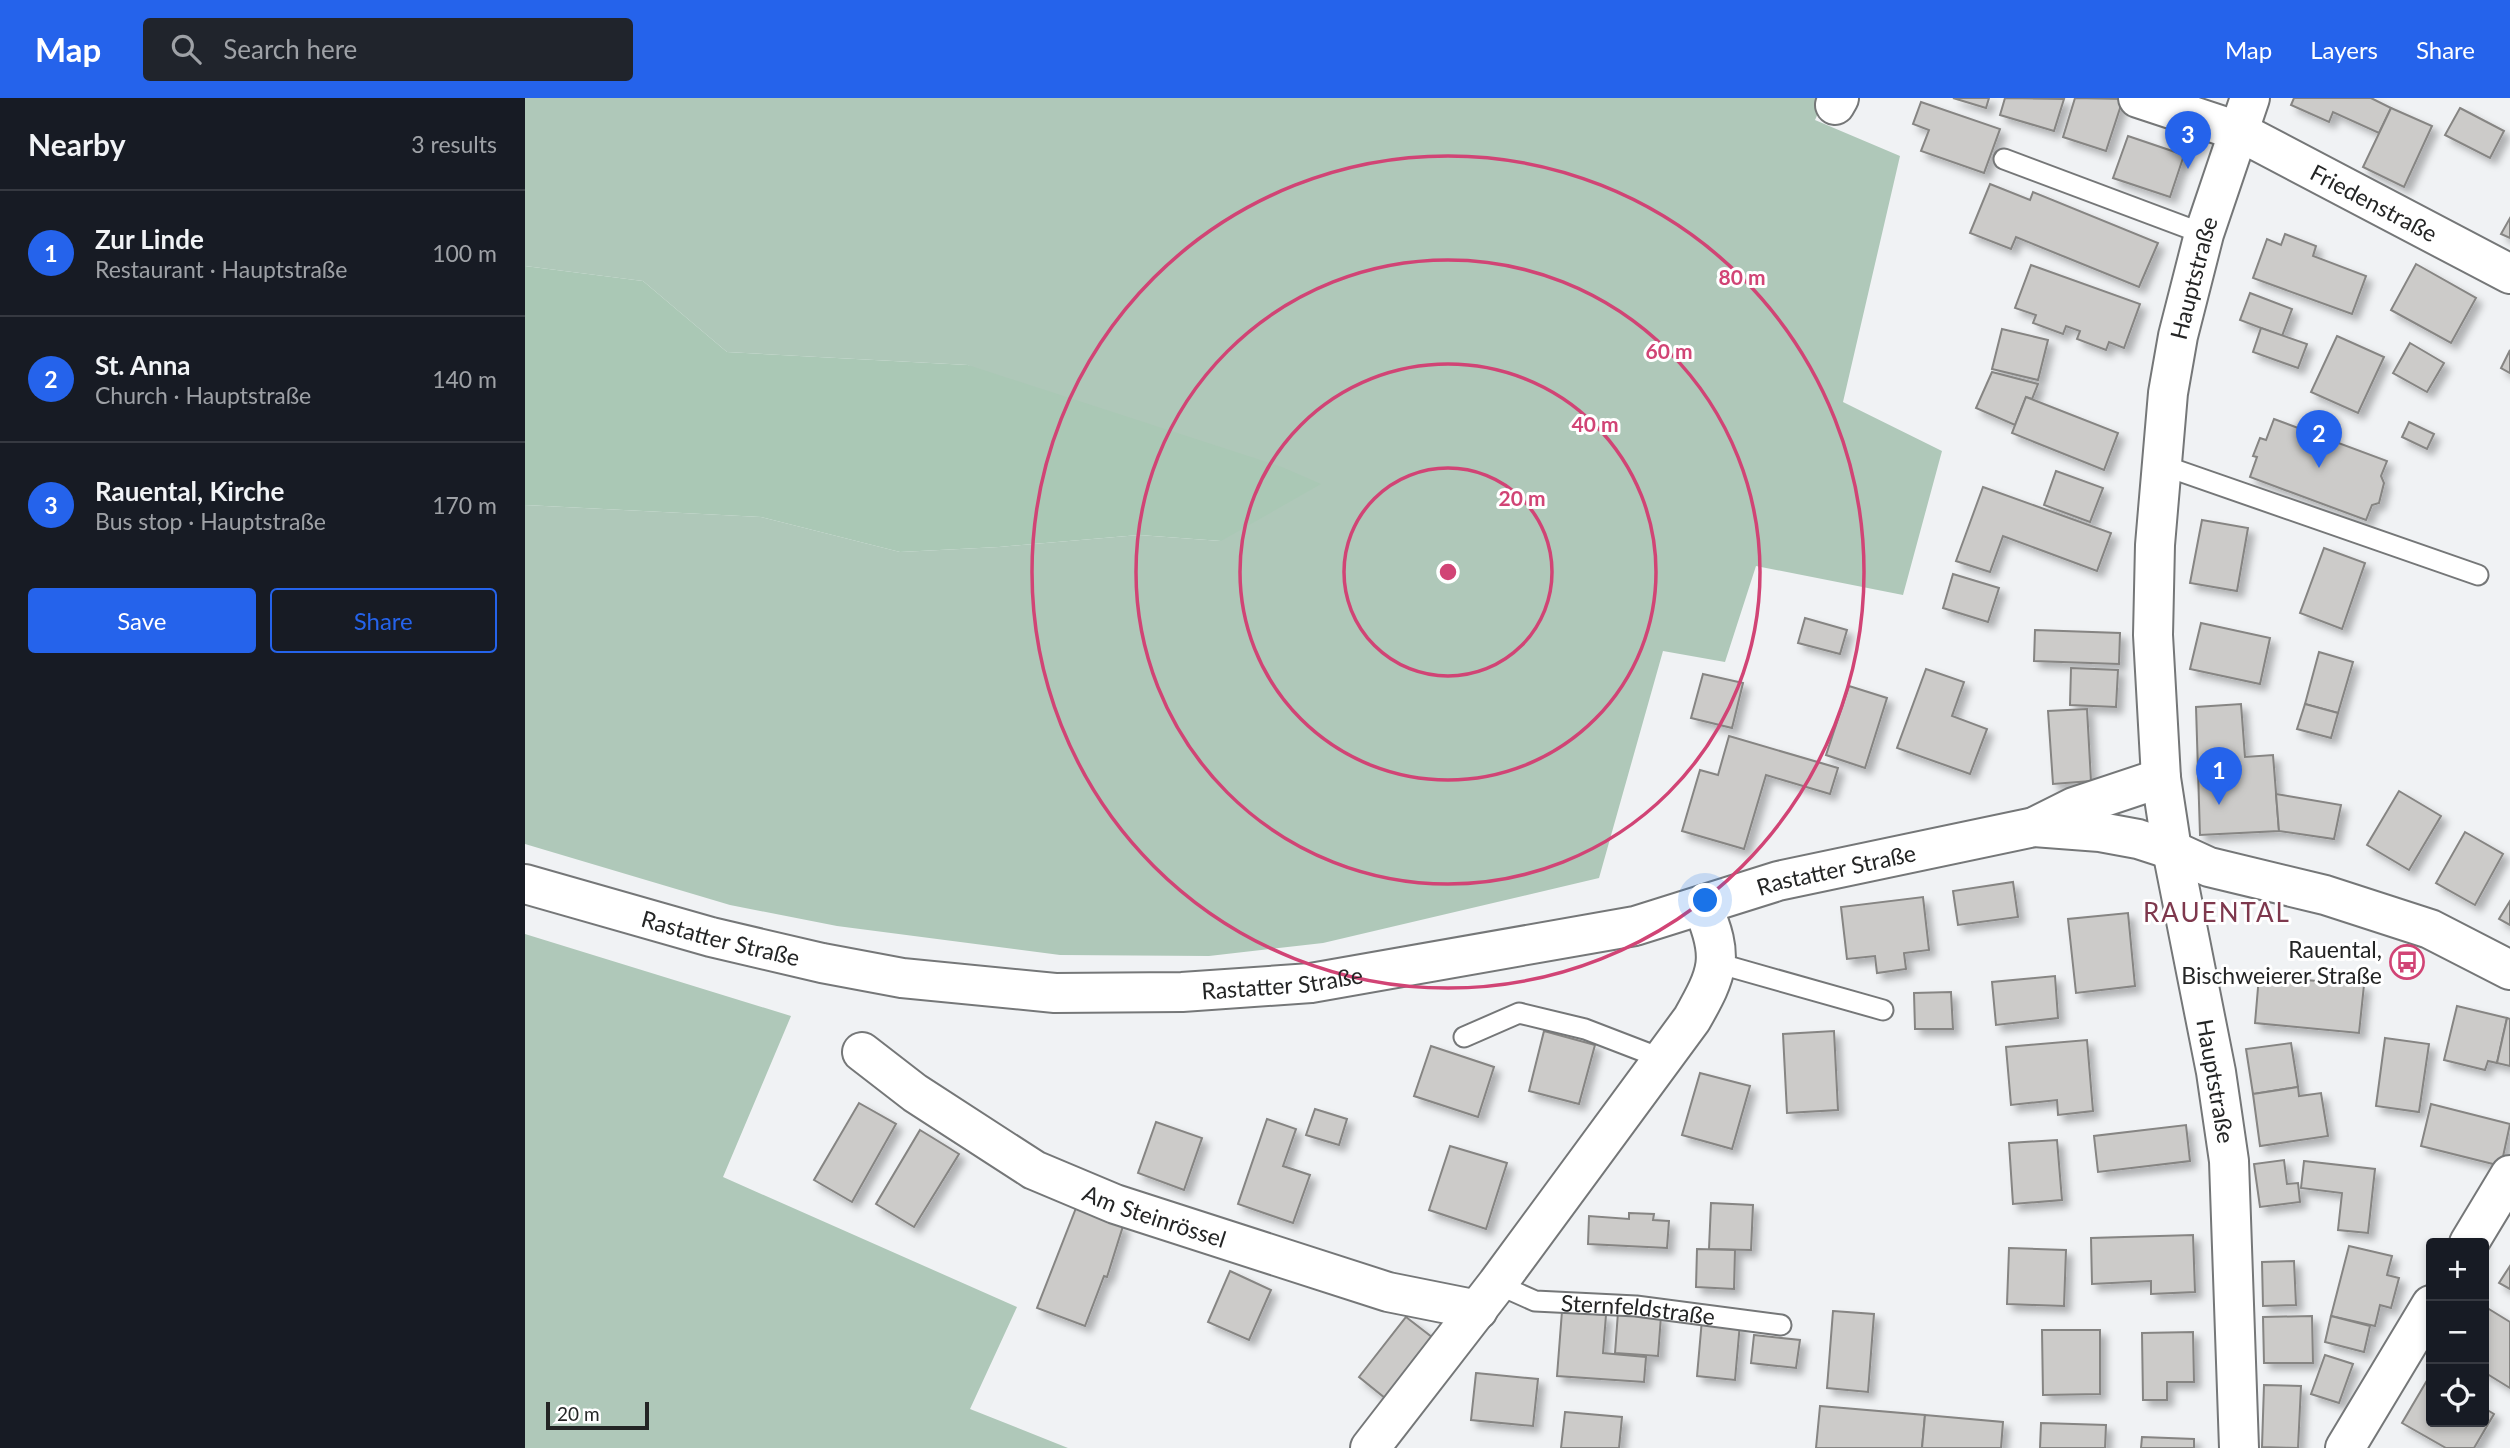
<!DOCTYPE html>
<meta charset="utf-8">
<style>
:root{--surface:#171b24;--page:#20242c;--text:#f1f3f6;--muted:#9ea1a6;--line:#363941;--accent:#2563eb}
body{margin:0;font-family:Lato,sans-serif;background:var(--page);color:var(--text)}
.controls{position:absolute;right:21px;bottom:21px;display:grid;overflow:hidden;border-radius:7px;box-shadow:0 4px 10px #0003}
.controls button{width:63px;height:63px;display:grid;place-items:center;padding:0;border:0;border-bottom:2px solid var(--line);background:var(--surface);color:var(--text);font:35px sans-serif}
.scale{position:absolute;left:21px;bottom:18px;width:103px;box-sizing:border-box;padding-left:7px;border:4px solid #242525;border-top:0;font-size:19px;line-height:24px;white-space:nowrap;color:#242525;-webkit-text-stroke:5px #fff;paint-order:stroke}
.you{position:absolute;left:1181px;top:803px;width:24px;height:24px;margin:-18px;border:5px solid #fff;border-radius:50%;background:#1a73e8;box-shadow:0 0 0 10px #1a73e833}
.badge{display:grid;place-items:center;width:46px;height:46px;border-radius:50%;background:var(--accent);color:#fff;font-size:23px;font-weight:700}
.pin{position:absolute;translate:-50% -58px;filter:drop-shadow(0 2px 4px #0008)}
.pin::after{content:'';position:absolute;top:37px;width:24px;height:21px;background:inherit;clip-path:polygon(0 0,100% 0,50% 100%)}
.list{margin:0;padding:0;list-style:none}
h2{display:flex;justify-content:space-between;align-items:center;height:91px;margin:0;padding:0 28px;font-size:30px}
h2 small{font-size:23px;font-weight:400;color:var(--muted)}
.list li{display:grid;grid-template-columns:46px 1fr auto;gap:21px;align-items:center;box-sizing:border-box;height:126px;padding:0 28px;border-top:2px solid var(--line)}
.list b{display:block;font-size:26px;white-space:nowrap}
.list p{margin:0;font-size:23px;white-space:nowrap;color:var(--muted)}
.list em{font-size:23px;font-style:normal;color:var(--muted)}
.actions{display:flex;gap:14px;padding:21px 28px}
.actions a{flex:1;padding:16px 0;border:2px solid var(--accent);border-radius:7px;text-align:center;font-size:24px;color:var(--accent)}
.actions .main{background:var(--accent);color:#fff}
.icon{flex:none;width:38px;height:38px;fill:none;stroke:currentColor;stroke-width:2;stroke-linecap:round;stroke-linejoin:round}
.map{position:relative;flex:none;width:1985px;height:1350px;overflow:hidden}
header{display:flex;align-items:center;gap:42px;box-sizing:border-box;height:98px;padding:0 35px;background:var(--accent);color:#fff}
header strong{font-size:33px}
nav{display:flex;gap:38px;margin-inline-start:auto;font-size:24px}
.search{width:490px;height:63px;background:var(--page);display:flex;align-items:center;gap:18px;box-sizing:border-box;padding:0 24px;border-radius:7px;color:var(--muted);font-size:26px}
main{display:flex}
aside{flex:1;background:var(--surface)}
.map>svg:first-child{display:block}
.green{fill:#afc8b9}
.forest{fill:#aac8b5}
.building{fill:#cccbc9;stroke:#868583;stroke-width:2;filter:url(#shadow)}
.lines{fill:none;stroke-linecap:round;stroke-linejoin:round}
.lane-casing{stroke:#757778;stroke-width:23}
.street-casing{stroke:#757778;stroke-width:42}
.secondary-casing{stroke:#757778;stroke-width:42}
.lane{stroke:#fff;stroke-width:19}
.street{stroke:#fff;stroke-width:38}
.secondary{stroke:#fff;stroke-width:38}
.ring{fill:none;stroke:#d14475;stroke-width:3.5}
.labels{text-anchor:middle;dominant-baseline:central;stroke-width:6;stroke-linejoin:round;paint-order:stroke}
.street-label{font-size:23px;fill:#242525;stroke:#fff}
.poi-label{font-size:23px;fill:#242525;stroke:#fff;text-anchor:end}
.quarter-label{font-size:26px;letter-spacing:2px;fill:#7e384d;stroke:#fff}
.centre{fill:#d14475;stroke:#fff;stroke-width:3.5}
.ring-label{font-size:21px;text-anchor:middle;font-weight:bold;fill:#d14475;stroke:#fff;stroke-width:6;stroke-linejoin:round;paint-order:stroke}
</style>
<header>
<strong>Map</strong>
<div class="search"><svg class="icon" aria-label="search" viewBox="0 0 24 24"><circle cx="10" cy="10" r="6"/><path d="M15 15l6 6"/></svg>Search here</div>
<nav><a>Map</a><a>Layers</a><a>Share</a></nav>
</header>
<main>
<aside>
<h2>Nearby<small>3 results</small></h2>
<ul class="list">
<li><span class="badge">1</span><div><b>Zur Linde</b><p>Restaurant · Hauptstraße</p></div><em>100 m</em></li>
<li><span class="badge">2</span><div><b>St. Anna</b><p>Church · Hauptstraße</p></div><em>140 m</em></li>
<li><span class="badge">3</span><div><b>Rauental, Kirche</b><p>Bus stop · Hauptstraße</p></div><em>170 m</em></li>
</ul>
<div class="actions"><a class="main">Save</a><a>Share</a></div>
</aside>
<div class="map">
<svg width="1985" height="1350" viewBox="0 0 1985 1350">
<defs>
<filter id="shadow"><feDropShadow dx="6" dy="6" stdDeviation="3.5" flood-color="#0004"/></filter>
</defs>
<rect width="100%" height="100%" fill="#f0f2f4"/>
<g class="green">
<polygon points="0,0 1300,0 1290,22 1375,58 1318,304 1417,353 1378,497 1231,468 1200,564 1138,553 1074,780 798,845 684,858 535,857 312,828 205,807 0,746 0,407 236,419 375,454 474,449 614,437 696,443 443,267 202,254 118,183 0,168"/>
<polygon points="0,836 266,918 198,1079 492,1209 445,1311 543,1350 0,1350"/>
</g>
<polygon class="forest" points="0,168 118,183 202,254 443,267 757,369 796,386 696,443 614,437 474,449 375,454 236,419 0,407"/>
<g class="building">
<polygon points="1428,0 1464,0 1461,10"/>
<polygon points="1480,0 1539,1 1529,33 1475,17"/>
<polygon points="1550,0 1598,1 1581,53 1538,39"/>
<polygon points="1769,0 1846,0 1866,10 1854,35 1808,14 1804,24 1766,7"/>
<polygon points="1396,4 1475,31 1459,75 1396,53 1404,32 1388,26"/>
<polygon points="1866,10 1907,28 1879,89 1838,69"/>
<polygon points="1935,10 1979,33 1965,60 1920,37"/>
<polygon points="1603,38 1659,57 1645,99 1588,80"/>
<polygon points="1465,86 1505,102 1508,94 1633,145 1614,189 1491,139 1486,151 1445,135"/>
<polygon points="1985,120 1985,140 1976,136"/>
<polygon points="1760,136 1791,148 1788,158 1841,178 1827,216 1728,180 1742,141 1756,147"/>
<polygon points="1891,166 1951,200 1926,245 1866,212"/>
<polygon points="1506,167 1615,206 1599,250 1584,244 1581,252 1552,241 1555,233 1541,228 1538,236 1508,225 1511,217 1490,210"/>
<polygon points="1725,195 1767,211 1757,238 1715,222"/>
<polygon points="1736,230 1782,246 1773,270 1728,254"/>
<polygon points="1477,231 1523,242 1513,282 1467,271"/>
<polygon points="1812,238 1859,259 1833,315 1786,294"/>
<polygon points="1885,245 1919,265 1902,294 1868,275"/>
<polygon points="1985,252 1985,275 1976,270"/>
<polygon points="1467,274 1513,286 1507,301 1501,299 1490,327 1451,310"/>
<polygon points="1501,299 1593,335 1579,372 1487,335"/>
<polygon points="1749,321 1862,363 1856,378 1859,385 1854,405 1847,407 1841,422 1725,379 1732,359 1728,358 1735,340 1741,342"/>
<polygon points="1884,324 1909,336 1902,351 1877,339"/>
<polygon points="1531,373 1578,390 1565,424 1519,407"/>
<polygon points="1458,389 1586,435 1572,473 1478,438 1465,474 1431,463"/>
<polygon points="1677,422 1723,430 1712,493 1665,485"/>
<polygon points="1799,450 1840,465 1817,531 1775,515"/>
<polygon points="1428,476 1474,490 1463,524 1418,510"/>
<polygon points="1280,520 1322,532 1315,556 1273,545"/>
<polygon points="1676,525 1745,540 1735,586 1665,571"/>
<polygon points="1510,532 1595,535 1594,566 1509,563"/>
<polygon points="1794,554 1828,564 1813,615 1780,606"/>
<polygon points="1546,570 1593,572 1591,609 1545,607"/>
<polygon points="1401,571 1439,584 1427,618 1462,631 1445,676 1372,650"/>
<polygon points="1178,576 1218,585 1207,630 1166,620"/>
<polygon points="1324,588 1362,600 1340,670 1301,657"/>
<polygon points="1716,606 1720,659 1748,657 1754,733 1675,737 1671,609"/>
<polygon points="1780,606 1813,615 1806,640 1772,631"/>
<polygon points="1562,611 1566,683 1528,686 1523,613"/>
<polygon points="1204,638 1313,670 1305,696 1241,677 1219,751 1157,733 1175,672 1193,677"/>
<polygon points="1874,693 1916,718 1884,772 1842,747"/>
<polygon points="1751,696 1816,707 1809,741 1754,733"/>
<polygon points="1940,734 1978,756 1950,807 1911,785"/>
<polygon points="1488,784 1493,819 1433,827 1428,793"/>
<polygon points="1398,799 1404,852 1379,855 1381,871 1352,875 1350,858 1322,861 1316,809"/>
<polygon points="1985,803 1985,827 1974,821"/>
<polygon points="1603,815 1610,888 1551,895 1543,821"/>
<polygon points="1530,878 1533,920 1471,927 1467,884"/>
<polygon points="1734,878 1839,887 1834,935 1730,925"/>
<polygon points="1426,894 1428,931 1390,931 1389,895"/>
<polygon points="1932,908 1982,920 1972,965 1963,963 1960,972 1919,962"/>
<polygon points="1982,920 1985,921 1985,968 1972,965"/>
<polygon points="1019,933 1070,947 1054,1006 1004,993"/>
<polygon points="1309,933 1313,1012 1262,1015 1258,936"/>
<polygon points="1860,940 1904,946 1894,1014 1851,1008"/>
<polygon points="1562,942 1568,1013 1533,1017 1532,1002 1486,1007 1481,949"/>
<polygon points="1766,945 1773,989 1728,996 1721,951"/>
<polygon points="906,948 969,969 953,1019 889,998"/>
<polygon points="1175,975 1225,988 1207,1051 1157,1037"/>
<polygon points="1773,989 1774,998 1796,995 1803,1038 1735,1048 1728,996"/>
<polygon points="334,1005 371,1026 327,1104 289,1082"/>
<polygon points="1906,1006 1985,1026 1976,1068 1896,1048"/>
<polygon points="790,1011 822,1021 814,1047 781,1037"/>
<polygon points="742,1021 771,1031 758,1068 785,1077 768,1125 713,1106"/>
<polygon points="631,1024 677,1040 659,1092 613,1075"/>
<polygon points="1661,1027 1665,1063 1573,1074 1569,1038"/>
<polygon points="395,1032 434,1056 389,1129 351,1106"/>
<polygon points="1532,1042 1537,1102 1488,1106 1484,1045"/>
<polygon points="925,1048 982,1065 961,1131 904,1112"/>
<polygon points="1759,1062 1762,1086 1773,1085 1775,1104 1735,1109 1729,1066"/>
<polygon points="1779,1063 1850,1071 1843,1135 1813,1132 1817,1095 1776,1090"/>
<polygon points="1186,1105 1228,1107 1226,1152 1184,1151"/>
<polygon points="551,1110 598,1128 582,1179 579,1178 560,1228 512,1210"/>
<polygon points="1104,1115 1129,1116 1128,1122 1144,1123 1142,1150 1063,1146 1064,1118 1104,1121"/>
<polygon points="1668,1137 1670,1194 1626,1196 1626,1183 1567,1186 1566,1140"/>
<polygon points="1824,1148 1867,1158 1862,1177 1874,1180 1866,1210 1855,1207 1850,1228 1806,1218"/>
<polygon points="1484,1150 1541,1152 1539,1208 1482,1206"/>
<polygon points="1172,1151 1210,1152 1209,1191 1171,1189"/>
<polygon points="1769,1163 1771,1207 1738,1208 1737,1164"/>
<polygon points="1985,1168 1985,1191 1974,1185"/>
<polygon points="705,1173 746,1192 724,1242 683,1224"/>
<polygon points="1959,1208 1985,1224 1985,1290 1959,1274"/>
<polygon points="1037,1213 1081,1217 1078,1255 1121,1259 1119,1284 1032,1278"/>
<polygon points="1308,1213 1349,1216 1343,1294 1302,1290"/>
<polygon points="1093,1214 1136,1218 1133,1258 1090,1255"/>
<polygon points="1787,1218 1788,1265 1739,1265 1738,1219"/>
<polygon points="1806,1218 1845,1228 1839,1254 1800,1244"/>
<polygon points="881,1219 912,1243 865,1304 834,1279"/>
<polygon points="1177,1221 1215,1225 1210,1282 1172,1278"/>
<polygon points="1517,1232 1575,1232 1575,1296 1518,1297"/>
<polygon points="1668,1234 1669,1284 1642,1284 1642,1302 1618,1302 1617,1235"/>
<polygon points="1229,1237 1275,1242 1271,1270 1226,1265"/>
<polygon points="1800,1257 1828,1266 1814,1305 1786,1296"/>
<polygon points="951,1275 1013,1281 1008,1328 946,1322"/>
<polygon points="1904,1279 1906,1280 1906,1324 1959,1324 1959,1310 1969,1316 1949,1350 1921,1350 1877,1325"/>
<polygon points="1739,1287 1776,1288 1773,1350 1737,1349"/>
<polygon points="1295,1308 1400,1317 1397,1350 1291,1350"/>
<polygon points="1040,1314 1097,1319 1094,1350 1036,1350"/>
<polygon points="1400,1317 1478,1324 1476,1350 1397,1350"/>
<polygon points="1516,1325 1581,1327 1580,1350 1515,1350"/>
<polygon points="1617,1339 1669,1341 1669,1350 1616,1350"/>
</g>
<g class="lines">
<g class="lane-casing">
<g id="lane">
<polyline points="1479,61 1679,136"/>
<polyline points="1637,367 1953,477"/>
<polyline points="1192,865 1358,912"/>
<polyline points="939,939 994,915 1060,931 1138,961"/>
<path id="s1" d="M972 1186 1010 1203 1111 1208 1256 1227"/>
</g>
</g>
<g class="street-casing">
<g id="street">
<path id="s2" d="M1613 0 1713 33 1985 176"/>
<polyline points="1310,7 1314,0"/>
<path id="s3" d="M337 954 390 995 509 1072 590 1106 863 1194 953 1212"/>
<polyline points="1944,1145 1985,1077"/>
<path d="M845 1350 972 1186 1167 921C1193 875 1200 859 1177 808"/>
<polyline points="1820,1350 1906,1207"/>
</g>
</g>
<g class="secondary-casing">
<g id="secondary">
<polyline points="1509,729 1575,734 1613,741 1647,752 1684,769 1800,797 1905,831 1985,872"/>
<path id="s4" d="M0 786 186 839 297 865 377 880 530 895 657 894 786 885 1110 828 1253 783 1509 729 1549 709 1636 680"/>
<path id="s5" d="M1714 1350 1704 1063 1691 974 1647 752 1636 680 1628 537 1630 447 1643 295 1653 238 1679 136 1725 0"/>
</g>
</g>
<use href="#lane" class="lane"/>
<use href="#street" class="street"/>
<use href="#secondary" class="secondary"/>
</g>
<g class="ring">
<circle cx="923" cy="474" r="104"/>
<circle cx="923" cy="474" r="208"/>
<circle cx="923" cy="474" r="312"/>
<circle cx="923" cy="474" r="416"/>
</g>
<defs>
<g id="bus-ring" transform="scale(1.75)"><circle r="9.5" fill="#fff" stroke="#d14475" stroke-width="1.5"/><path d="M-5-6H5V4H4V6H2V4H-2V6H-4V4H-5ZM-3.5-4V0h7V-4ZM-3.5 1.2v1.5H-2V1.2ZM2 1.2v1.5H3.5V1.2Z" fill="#d14475"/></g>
</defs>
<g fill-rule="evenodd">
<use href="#bus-ring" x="1882" y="864"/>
</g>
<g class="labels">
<g class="street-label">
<text stroke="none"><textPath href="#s2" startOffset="259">Friedenstraße</textPath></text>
<text stroke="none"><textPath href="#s5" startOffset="1180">Hauptstraße</textPath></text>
<text stroke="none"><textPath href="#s4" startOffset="1337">Rastatter Straße</textPath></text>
<text stroke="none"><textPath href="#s4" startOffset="203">Rastatter Straße</textPath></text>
<text stroke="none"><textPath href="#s4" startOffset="770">Rastatter Straße</textPath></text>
<text transform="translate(1691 983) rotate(80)">Hauptstraße</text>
<text stroke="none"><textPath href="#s3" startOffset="338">Am Steinrössel</textPath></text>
<text stroke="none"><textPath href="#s1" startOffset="145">Sternfeldstraße</textPath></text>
</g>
<g class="poi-label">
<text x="1857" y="851">Rauental,<tspan x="1857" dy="26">Bischweierer Straße</tspan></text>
</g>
<g class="quarter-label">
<text x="1692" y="814">RAUENTAL</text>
</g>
</g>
<circle cx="923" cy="474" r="10" class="centre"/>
<g class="ring-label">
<text x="1217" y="187">80 m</text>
<text x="1144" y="261">60 m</text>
<text x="1070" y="334">40 m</text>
<text x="997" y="408">20 m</text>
</g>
</svg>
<div class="controls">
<button>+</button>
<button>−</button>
<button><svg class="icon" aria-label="locate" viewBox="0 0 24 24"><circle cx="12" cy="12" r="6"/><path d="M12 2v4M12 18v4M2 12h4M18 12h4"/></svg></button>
</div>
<div class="scale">20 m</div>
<div class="you"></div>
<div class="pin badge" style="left:1694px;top:707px">1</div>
<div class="pin badge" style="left:1794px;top:370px">2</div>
<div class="pin badge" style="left:1663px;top:71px">3</div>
</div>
</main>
